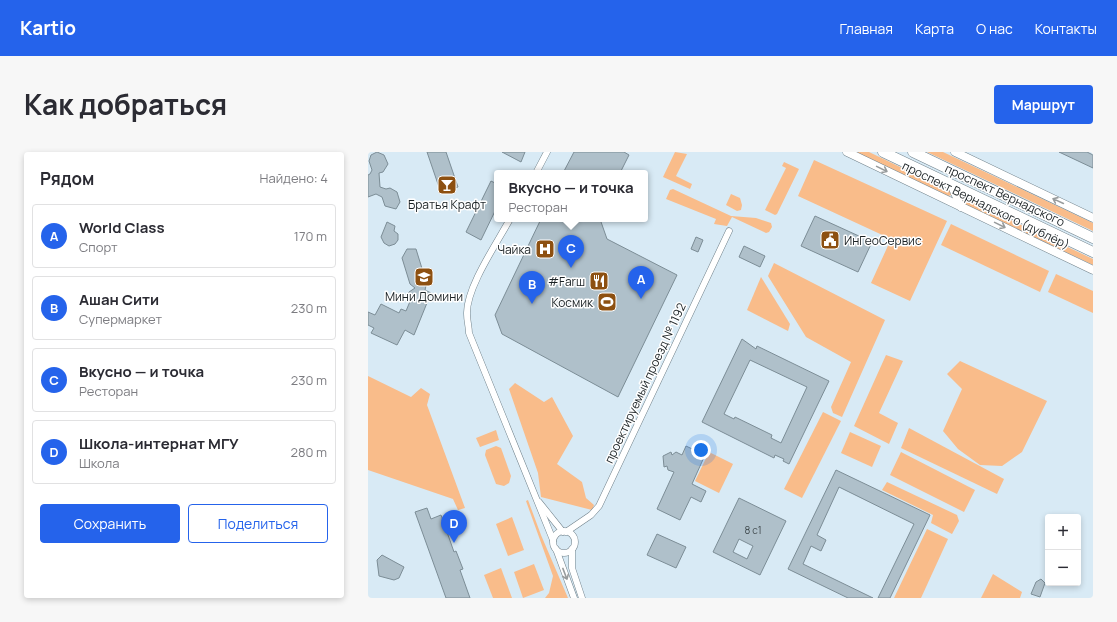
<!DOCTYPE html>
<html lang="ru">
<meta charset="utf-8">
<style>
:root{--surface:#fff;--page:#f7f7f7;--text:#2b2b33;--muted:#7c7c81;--line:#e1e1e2;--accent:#2563eb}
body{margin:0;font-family:Manrope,sans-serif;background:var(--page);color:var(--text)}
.controls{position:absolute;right:12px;bottom:12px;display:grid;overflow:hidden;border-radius:4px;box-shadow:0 2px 6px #0003}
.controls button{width:36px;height:36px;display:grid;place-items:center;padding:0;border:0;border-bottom:1px solid var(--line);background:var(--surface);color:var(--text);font:20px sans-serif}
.you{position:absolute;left:333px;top:298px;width:14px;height:14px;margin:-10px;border:3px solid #fff;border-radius:50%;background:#1a73e8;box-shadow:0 0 0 6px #1a73e833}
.badge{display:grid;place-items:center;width:26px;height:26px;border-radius:50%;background:var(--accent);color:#fff;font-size:13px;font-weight:700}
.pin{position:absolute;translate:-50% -33px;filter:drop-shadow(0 1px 2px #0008)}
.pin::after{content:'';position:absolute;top:21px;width:14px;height:12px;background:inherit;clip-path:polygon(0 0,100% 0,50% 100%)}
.popup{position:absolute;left:126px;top:18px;width:154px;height:52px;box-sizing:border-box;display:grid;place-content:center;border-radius:4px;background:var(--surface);filter:drop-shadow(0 1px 3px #0005);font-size:13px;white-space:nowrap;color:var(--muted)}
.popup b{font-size:15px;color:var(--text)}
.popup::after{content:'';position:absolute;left:50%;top:100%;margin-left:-8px;border:8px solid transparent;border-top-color:var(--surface)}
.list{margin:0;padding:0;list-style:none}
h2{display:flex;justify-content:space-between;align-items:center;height:52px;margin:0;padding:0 16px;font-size:17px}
h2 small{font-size:13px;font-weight:400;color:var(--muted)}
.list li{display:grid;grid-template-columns:26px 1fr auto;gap:12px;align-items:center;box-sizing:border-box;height:64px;margin:0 8px 8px;padding:0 8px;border:1px solid var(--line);border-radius:4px}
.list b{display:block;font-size:15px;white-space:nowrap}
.list p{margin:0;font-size:13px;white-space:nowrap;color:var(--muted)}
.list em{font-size:13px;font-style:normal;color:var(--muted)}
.actions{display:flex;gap:8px;padding:12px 16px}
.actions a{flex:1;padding:9px 0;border:1px solid var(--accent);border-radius:4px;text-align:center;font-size:14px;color:var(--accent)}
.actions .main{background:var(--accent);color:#fff}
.map{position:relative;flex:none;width:725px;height:446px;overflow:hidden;border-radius:4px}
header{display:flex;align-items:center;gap:24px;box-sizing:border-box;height:56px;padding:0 20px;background:var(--accent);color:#fff}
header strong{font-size:19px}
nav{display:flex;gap:22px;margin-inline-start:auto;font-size:14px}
.intro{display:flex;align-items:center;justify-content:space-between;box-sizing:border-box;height:96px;padding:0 24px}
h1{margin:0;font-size:28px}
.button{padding:10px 18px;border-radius:4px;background:var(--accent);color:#fff;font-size:14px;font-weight:700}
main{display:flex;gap:24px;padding:0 24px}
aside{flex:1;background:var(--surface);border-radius:4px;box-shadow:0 2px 6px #0003}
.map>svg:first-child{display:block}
.green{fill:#f9bc8a}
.building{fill:#afc0ca;stroke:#7c8d96;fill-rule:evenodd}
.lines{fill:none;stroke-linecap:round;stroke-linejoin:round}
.minor-casing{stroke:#70818a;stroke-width:7}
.tertiary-casing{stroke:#70818a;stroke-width:9}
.primary-casing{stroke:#70818a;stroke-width:11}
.minor{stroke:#fff;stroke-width:6}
.tertiary{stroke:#fff;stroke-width:8}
.primary{stroke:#fff;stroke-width:10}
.oneway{stroke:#989c9d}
.labels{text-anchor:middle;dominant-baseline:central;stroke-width:3;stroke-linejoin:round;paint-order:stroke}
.number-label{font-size:10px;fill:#404a4e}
.street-label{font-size:12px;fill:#1b2225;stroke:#fff}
.poi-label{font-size:12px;fill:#1b2225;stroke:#fff;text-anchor:end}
</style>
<header>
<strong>Kartio</strong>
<nav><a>Главная</a><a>Карта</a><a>О нас</a><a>Контакты</a></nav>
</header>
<div class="intro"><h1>Как добраться</h1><a class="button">Маршрут</a></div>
<main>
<aside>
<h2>Рядом<small>Найдено: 4</small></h2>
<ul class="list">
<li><span class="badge">A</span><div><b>World Class</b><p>Спорт</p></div><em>170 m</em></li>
<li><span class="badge">B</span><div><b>Ашан Сити</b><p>Супермаркет</p></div><em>230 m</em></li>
<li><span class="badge">C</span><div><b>Вкусно — и точка</b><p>Ресторан</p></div><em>230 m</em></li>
<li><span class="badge">D</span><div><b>Школа-интернат МГУ</b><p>Школа</p></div><em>280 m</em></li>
</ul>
<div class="actions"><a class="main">Сохранить</a><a>Поделиться</a></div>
</aside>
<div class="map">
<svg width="725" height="446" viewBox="0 0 725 446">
<rect width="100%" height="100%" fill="#d8eaf5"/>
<g class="green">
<polygon points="307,0 319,2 308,24 324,32 322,37 295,25"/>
<polygon points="488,0 501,0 582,39 584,43 580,44"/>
<polygon points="559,0 575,0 725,71 725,79"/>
<polygon points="446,8 579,69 542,149 503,131 523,87 430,44"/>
<polygon points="416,10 431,17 409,62 407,63 397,58 418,16 414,14"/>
<polygon points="305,37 363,64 388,66 403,71 404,75 401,80 398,81 364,65 359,74 346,72 348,67 298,47 302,38"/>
<polygon points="363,42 372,46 374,53 373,58 369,59 358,53"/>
<polygon points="596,46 725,107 725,113 596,52 594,49"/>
<polygon points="583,72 681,119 672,140 573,93"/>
<polygon points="406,111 517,168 474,265 465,261 463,255 483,210 438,185 400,124"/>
<polygon points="688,122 725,139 725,161 680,140"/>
<polygon points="393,125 422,172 420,179 379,158"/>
<polygon points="518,203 535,209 511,261 530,271 521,292 486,274"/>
<polygon points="592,209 679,249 654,300 634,314 612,313 590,297 575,279 594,237 579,222"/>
<polygon points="0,224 43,245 53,236 62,242 59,253 97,356 90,358 85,347 0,318"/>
<polygon points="147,231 176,250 184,245 205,284 189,312 214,330 218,346 226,353 224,358 173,345 170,321 141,237"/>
<polygon points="455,260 473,269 434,346 416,337"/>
<polygon points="541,276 636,327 629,342 533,296"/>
<polygon points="128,278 131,288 112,295 108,286"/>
<polygon points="482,280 513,294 504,315 473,301"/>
<polygon points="128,294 133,296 143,324 141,331 136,334 128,332 117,303 118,298"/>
<polygon points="341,300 365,312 351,341 327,329"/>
<polygon points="533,300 607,338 596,360 522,323"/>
<polygon points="519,330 589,363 591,369 584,382 563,371 565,363 514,338"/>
<polygon points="160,348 173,383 200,446 177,446 181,441 185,424 158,349"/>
<polygon points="144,365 156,398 140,404 128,372"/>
<polygon points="559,377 580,387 553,446 526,446"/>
<polygon points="166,412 176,438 155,446 146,420"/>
<polygon points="133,416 144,446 125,446 116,423"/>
<polygon points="625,422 654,440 652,446 613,446"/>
</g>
<g class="building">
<polygon points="9,0 16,3 20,12 15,20 11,21 12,35 18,37 22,36 29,40 32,50 28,57 17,54 14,45 8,42 0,45 0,23 2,22 4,18 1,9 3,3"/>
<polygon points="59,0 78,0 90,35 73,41"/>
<polygon points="134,0 157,0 153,10"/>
<polygon points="206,0 256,0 261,3 252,21 195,21"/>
<polygon points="691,0 719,0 725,3 725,16"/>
<polygon points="123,29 129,32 129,55 113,88 98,80"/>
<polygon points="447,64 504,90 490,120 433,94"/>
<polygon points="173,67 232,67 239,87 309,123 250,245 134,182 127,163"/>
<polygon points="19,70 27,74 26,79 30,82 30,88 27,92 21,94 16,91 13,85"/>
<polygon points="328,85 335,88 330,100 323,97"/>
<polygon points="376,94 397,104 392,115 371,105"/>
<polygon points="39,97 48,97 56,123 60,125 57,138 63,141 46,183 37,178 29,193 3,181 6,176 0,173 0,160 7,163 13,152 31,161 33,157 38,159 43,147 39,145 41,140 47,136 42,132 34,106"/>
<path d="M374 187 388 197 389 194 461 229 421 312 415 309 416 307 407 303 406 306 334 270ZM382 208 439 235 413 291 403 286 404 283 367 265 366 267 356 262Z"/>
<polygon points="318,294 337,303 324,332 338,339 333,350 323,345 312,368 289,357 306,320 300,318 299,314 296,315 295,304 303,300 304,303 308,300 314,303"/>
<polygon points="468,318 562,363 522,446 510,446 546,372 471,335 449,383 458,388 453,399 443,394 435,412 505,446 480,446 420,417"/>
<path d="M371 346 418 369 392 423 345 400ZM371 387 385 394 379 407 365 400Z"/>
<polygon points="59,356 63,367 73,363 86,400 88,399 95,417 92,418 102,446 78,446 47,360"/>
<polygon points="289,382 318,395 308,416 279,403"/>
<polygon points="14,403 36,415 31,426 26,428 11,424 9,408"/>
<polygon points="673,427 677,431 672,445 663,442 668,430"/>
</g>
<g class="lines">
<g class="minor-casing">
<g id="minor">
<polyline points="168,21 179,0"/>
<path d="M142 67C129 91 98 136 99 162 99 169 101 175 101 181L185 388"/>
<polyline points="171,350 195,380"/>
<circle cx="196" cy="390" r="11"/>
<polyline points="198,380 223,363 231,354 361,79"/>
<polyline points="188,397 206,446"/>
<polyline points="204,397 204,416 214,446"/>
</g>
</g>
<g class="tertiary-casing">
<g id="tertiary">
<polyline points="479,0 725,118"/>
<polyline points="587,0 725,66"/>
<polyline points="583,32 593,55"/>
</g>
</g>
<g class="primary-casing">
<g id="primary">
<polyline points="515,0 725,100"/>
<polyline points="545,0 725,86"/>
</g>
</g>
<use href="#minor" class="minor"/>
<use href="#tertiary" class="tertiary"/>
<use href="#primary" class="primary"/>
</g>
<defs><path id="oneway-shaft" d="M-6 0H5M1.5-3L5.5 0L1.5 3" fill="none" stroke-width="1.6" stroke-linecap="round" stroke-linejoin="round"/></defs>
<g class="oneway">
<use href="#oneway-shaft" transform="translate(514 17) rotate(26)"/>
<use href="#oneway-shaft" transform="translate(690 49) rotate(-155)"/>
<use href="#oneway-shaft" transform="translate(632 73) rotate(26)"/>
<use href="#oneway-shaft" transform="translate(197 422) rotate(69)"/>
</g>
<defs>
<g id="bar-square" transform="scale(1)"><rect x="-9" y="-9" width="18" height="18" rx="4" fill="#8d5011" stroke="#fff"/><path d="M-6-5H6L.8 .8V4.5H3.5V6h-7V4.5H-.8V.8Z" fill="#fff"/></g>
<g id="civic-square" transform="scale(1)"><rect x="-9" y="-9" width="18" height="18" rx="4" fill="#8d5011" stroke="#fff"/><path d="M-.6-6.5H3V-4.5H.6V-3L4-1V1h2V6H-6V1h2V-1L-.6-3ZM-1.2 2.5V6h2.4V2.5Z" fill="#fff"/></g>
<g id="hospital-square" transform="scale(1)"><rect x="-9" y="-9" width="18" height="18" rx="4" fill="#8d5011" stroke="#fff"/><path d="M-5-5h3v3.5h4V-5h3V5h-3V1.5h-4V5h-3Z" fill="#fff"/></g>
<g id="school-square" transform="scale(1)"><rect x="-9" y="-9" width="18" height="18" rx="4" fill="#8d5011" stroke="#fff"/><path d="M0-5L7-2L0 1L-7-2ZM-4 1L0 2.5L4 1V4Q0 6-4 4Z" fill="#fff"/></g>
<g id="restaurant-square" transform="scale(1)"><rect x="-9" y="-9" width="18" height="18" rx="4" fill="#8d5011" stroke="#fff"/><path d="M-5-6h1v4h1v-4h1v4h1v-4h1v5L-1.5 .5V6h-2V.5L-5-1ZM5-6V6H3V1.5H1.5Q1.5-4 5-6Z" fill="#fff"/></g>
<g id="stadium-square" transform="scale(1)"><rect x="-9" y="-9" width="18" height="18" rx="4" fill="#8d5011" stroke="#fff"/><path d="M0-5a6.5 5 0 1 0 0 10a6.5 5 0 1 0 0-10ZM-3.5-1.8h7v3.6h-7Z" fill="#fff"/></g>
</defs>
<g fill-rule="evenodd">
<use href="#bar-square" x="79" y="33"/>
<use href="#civic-square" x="462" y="88"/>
<use href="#hospital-square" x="177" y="97"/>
<use href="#school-square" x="56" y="125"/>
<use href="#restaurant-square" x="231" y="129"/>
<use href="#stadium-square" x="239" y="150"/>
</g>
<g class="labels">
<g class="number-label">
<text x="385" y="378">8 с1</text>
</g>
<g class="street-label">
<text transform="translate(637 43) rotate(25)">проспект Вернадского</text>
<text transform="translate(618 53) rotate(26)">проспект Вернадского (дублёр)</text>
<text transform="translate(277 231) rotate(-65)">проектируемый проезд № 1192</text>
</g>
<g class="poi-label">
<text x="79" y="52" text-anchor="middle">Братья Крафт</text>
<text x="476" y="88" text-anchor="start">ИнГеоСервис</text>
<text x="163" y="97">Чайка</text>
<text x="217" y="129">#Farш</text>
<text x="56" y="144" text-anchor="middle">Мини Домини</text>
<text x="225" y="150">Космик</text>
</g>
</g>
</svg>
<div class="controls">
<button>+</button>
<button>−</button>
</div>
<div class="you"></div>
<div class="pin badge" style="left:273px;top:147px">A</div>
<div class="pin badge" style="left:164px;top:152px">B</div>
<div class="pin badge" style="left:203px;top:116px">C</div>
<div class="popup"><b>Вкусно — и точка</b>Ресторан</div>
<div class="pin badge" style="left:86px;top:391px">D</div>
</div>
</main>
